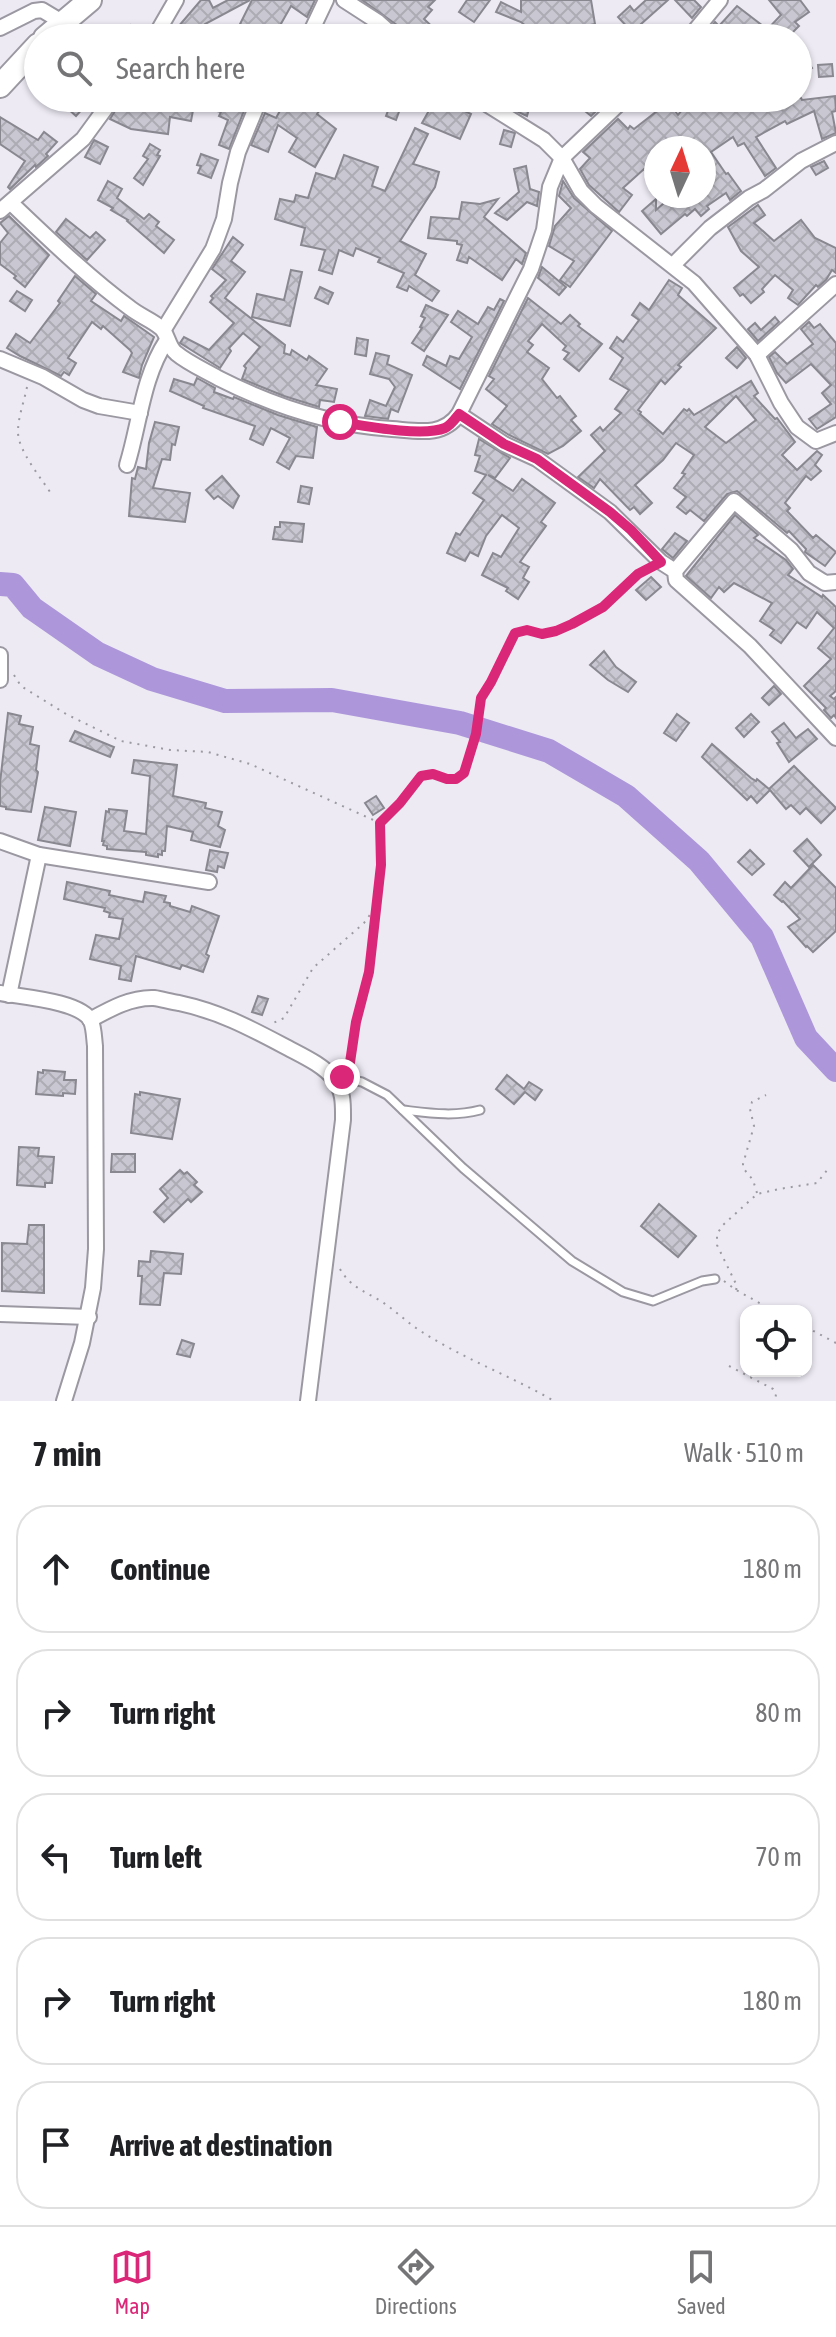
<!DOCTYPE html>
<meta charset="utf-8">
<style>
:root{--surface:#fff;--page:#f2f2f2;--text:#202124;--muted:#757577;--line:#e0e0e0;--accent:#db2777}
body{margin:0;font-family:"Asap Condensed",sans-serif;background:var(--page);color:var(--text)}
.controls{position:absolute;right:24px;bottom:24px;display:grid;overflow:hidden;border-radius:16px;box-shadow:0 2px 6px #0004}
.controls button{width:72px;height:72px;display:grid;place-items:center;padding:0;border:0;border-bottom:2px solid var(--line);background:var(--surface);color:var(--text);font:40px sans-serif}
.compass{position:absolute;left:644px;top:136px;width:72px;height:72px;border-radius:50%;background:var(--surface);box-shadow:0 2px 6px #0004;rotate:4deg}
.stop{position:absolute;width:24px;height:24px;margin:-18px;border:6px solid #db2777;border-radius:50%;background:#fff}
.stop.end{background:#db2777;border-color:#fff;box-shadow:0 2px 8px #0008}
.list{margin:0;padding:0;list-style:none}
h2{display:flex;justify-content:space-between;align-items:center;height:104px;margin:0;padding:0 32px;font-size:34px}
h2 small{font-size:26px;font-weight:400;color:var(--muted)}
.list li{display:grid;grid-template-columns:52px 1fr auto;gap:24px;align-items:center;box-sizing:border-box;height:128px;margin:0 16px 16px;padding:0 16px;border:2px solid var(--line);border-radius:32px}
.list b{display:block;font-size:30px;white-space:nowrap}
.list em{font-size:26px;font-style:normal;color:var(--muted)}
.icon{flex:none;width:44px;height:44px;fill:none;stroke:currentColor;stroke-width:2;stroke-linecap:round;stroke-linejoin:round}
.map{position:relative;flex:none;width:836px;height:1401px;overflow:hidden}
.search{position:absolute;background:var(--surface);box-shadow:0 2px 6px #0004;left:24px;right:24px;top:24px;height:88px;display:flex;align-items:center;gap:20px;box-sizing:border-box;padding:0 28px;border-radius:44px;color:var(--muted);font-size:30px}
.sheet{height:824px;background:var(--surface)}
nav{display:flex;justify-content:space-around;align-items:center;box-sizing:border-box;height:112px;border-top:2px solid var(--line);background:var(--surface);font-size:22px;color:var(--muted)}
nav a{display:grid;justify-items:center;gap:4px}
nav .on{color:var(--accent)}
.map>svg:first-child{display:block}
.lines{fill:none;stroke-linecap:round;stroke-linejoin:round}
.river{stroke:#ad97da;stroke-width:24}
.building{fill:url(#building-cross-hatch);stroke:#898790;stroke-width:2;fill-rule:evenodd}
.lane-casing{stroke:#9b98a2;stroke-width:11}
.street-casing{stroke:#9b98a2;stroke-width:18}
.secondary-casing{stroke:#9b98a2;stroke-width:26}
.path{stroke:#9c9aa1;stroke-width:2;stroke-dasharray:2 6;stroke-linecap:butt}
.lane{stroke:#fff;stroke-width:7}
.street{stroke:#fff;stroke-width:14}
.secondary{stroke:#fff;stroke-width:22}
.route{stroke:#db2777;stroke-width:10}
</style>
<div class="map">
<svg width="836" height="1401" viewBox="0 0 836 1401">
<defs>
<pattern id="building-cross-hatch" width="8" height="8" patternUnits="userSpaceOnUse" patternTransform="scale(2)"><rect width="8" height="8" fill="#c9c7d1"/><path d="M0 0l8 8M0 8l8-8" fill="none" stroke="#adabb4"/></pattern>
</defs>
<rect width="100%" height="100%" fill="#edeaf4"/>
<g class="lines">
<polyline class="river" points="0,584 13,585 32,608 98,654 152,679 225,701 332,700 460,723 549,751 626,796 699,861 762,937 806,1038 836,1070"/>
</g>
<g class="building">
<polygon points="201,0 209,0 213,8 228,0 250,0 205,24 193,38 190,38 178,27"/>
<polygon points="252,0 315,0 307,17 291,6 273,38 259,38 260,35 240,24"/>
<polygon points="362,0 435,0 428,7 432,10 424,19 438,32 432,38 415,38"/>
<polygon points="467,0 490,0 474,22 459,12"/>
<polygon points="521,0 591,0 595,24 573,29 565,38 526,38 532,31 521,22 496,12 501,2 521,12"/>
<polygon points="646,0 668,0 632,32 618,17 630,6 634,11"/>
<polygon points="675,0 694,0 701,7 692,18"/>
<polygon points="769,0 800,0 809,12 795,22 799,26 787,38 759,38 781,15"/>
<polygon points="737,6 763,26 753,38 708,38 710,36 707,32 715,22 719,26"/>
<polygon points="131,25 147,30 144,38 126,38"/>
<polygon points="798,47 812,68 798,78"/>
<polygon points="832,64 833,76 819,77 818,65"/>
<polygon points="835,96 836,111 832,112 836,133 822,139 814,111 787,124 785,121 756,137 776,168 765,176 744,143 738,146 733,137 711,152 726,174 728,173 741,191 730,200 726,193 707,206 709,209 701,216 695,209 687,216 685,214 661,234 642,211 656,199 656,210 672,196 679,196 683,201 689,196 704,196 704,148 656,148 656,187 644,169 623,188 632,195 619,212 589,185 580,169 590,158 583,152 618,119 628,129 630,126 634,129 657,111 654,107 665,98 678,115 692,98 801,98 802,100"/>
<polygon points="56,98 92,98 76,116"/>
<polygon points="123,98 249,98 229,149 219,145 228,120 219,116 221,112 194,105 191,121 170,117 168,134 131,129 110,119"/>
<polygon points="287,98 329,98 317,114 336,129 315,167 289,152 297,138 278,125 268,152 251,145 265,113 276,118"/>
<polygon points="393,98 404,98 396,120 386,116"/>
<polygon points="436,98 448,98 446,102 471,114 460,139 422,123"/>
<polygon points="569,98 610,98 591,116"/>
<polygon points="519,99 531,102 527,116 516,111"/>
<polygon points="0,117 38,140 44,132 57,142 46,154 48,156 36,167 35,165 10,189 8,187 25,161 0,144"/>
<polygon points="415,128 428,134 413,164 439,172 435,187 400,241 426,254 415,275 439,291 432,301 409,286 407,291 397,287 404,273 378,262 380,258 356,248 353,256 339,250 332,274 319,270 325,250 301,245 305,228 275,219 280,199 294,202 296,195 308,198 316,173 335,179 344,155 378,167 372,186 385,191"/>
<polygon points="504,130 515,133 511,147 500,144"/>
<polygon points="94,140 108,147 100,164 85,157"/>
<polygon points="150,144 160,150 157,155 160,156 143,185 134,178 148,159 143,156"/>
<polygon points="201,154 218,160 211,178 198,173 201,166 197,165"/>
<polygon points="824,161 828,168 816,175 811,167"/>
<polygon points="526,166 530,189 539,192 537,206 527,202 507,220 495,213 519,192 514,169"/>
<polygon points="108,181 122,189 117,198 144,219 149,214 159,222 156,226 174,240 164,253 127,221 128,220 111,210 113,208 98,200"/>
<polygon points="563,181 574,198 612,231 570,287 560,280 574,261 549,246 555,226 571,208 559,196"/>
<polygon points="498,199 484,217 526,253 522,264 516,259 502,280 469,257 467,263 457,260 462,245 457,244 457,241 428,238 431,217 459,219 462,202 480,204"/>
<polygon points="758,205 765,215 754,223 774,241 801,220 815,238 836,248 836,273 832,270 826,280 818,287 816,285 798,305 788,298 793,290 775,275 762,289 764,292 751,303 743,294 740,296 734,288 759,267 741,251 728,227"/>
<polygon points="9,216 49,255 25,287 14,278 16,276 0,264 0,243 8,233 0,223"/>
<polygon points="66,219 90,238 96,232 105,240 87,260 56,232"/>
<polygon points="233,237 243,245 231,261 245,272 225,298 285,345 284,353 290,355 292,350 307,360 309,356 327,369 316,385 337,389 334,402 320,400 319,407 284,396 242,379 246,368 244,366 260,347 243,333 229,348 231,351 220,368 180,343 184,337 209,350 234,323 210,302 213,298 211,296 226,280 212,269"/>
<polygon points="542,267 566,287 559,295 538,278"/>
<polygon points="291,270 302,272 290,326 252,317 257,294 284,300"/>
<polygon points="75,276 96,294 91,301 121,321 124,316 154,337 142,365 139,378 123,372 132,353 130,350 103,326 101,329 92,322 68,358 76,363 69,375 64,372 61,376 20,356 7,348 16,334 30,343 60,303 58,301"/>
<path d="M669 280 682 288 678 295 716 328 678 365 681 367 665 384 661 380 638 410 641 412 640 414 663 434 684 409 687 411 689 409 694 415 751 381 758 393 754 396 775 419 777 418 795 442 782 455 797 470 817 451 822 455 815 465 821 471 811 480 806 476 785 503 790 508 787 511 813 538 816 535 836 552 825 566 805 552 806 549 789 531 787 533 737 491 727 494 704 521 690 510 686 514 677 507 686 497 674 488 685 474 682 473 694 455 676 443 663 460 635 485 652 503 640 514 634 507 630 510 600 479 594 488 578 477 605 451 591 435 600 427 603 431 621 413 615 409 629 390 610 379 623 358 610 348 617 337 623 342 639 320 632 315 640 303 649 310ZM736 396 756 420 726 443 705 427Z"/>
<polygon points="320,287 333,293 328,304 315,298"/>
<polygon points="17,291 32,300 25,311 10,301"/>
<polygon points="528,298 561,324 570,315 580,324 578,326 602,344 579,371 564,359 569,353 563,350 566,346 542,324 528,341 533,345 527,352 549,368 542,379 557,398 560,396 576,416 571,420 581,431 563,446 548,454 509,435 492,424 507,406 486,389 494,379 489,376"/>
<polygon points="500,299 504,301 460,389 423,365 427,356 446,366 450,356 459,359 472,337 451,322 458,311 478,324 488,307 494,310"/>
<polygon points="426,305 448,315 424,351 412,343 422,328 420,327 425,318 421,316"/>
<polygon points="775,317 779,322 758,341 748,329 755,323 761,330"/>
<polygon points="809,322 814,328 820,324 836,343 836,417 817,429 809,419 831,404 822,393 831,385 811,364 786,383 777,373 769,357 775,352 787,364 813,344 801,329"/>
<polygon points="357,338 368,340 366,356 355,354"/>
<polygon points="737,347 746,358 737,368 726,358"/>
<polygon points="376,353 389,356 387,364 412,375 398,412 391,409 388,419 365,416 370,400 386,406 395,387 389,379 370,374"/>
<polygon points="197,378 215,388 214,392 233,399 234,397 278,415 317,427 313,458 296,456 289,469 277,462 290,438 271,428 263,445 250,439 255,426 203,408 204,406 170,391 174,379 194,385"/>
<polygon points="155,422 179,427 175,445 172,444 170,460 162,459 153,488 190,493 185,522 129,516 132,478 135,479 138,467 146,469 149,443"/>
<polygon points="479,439 510,458 495,478 488,475 513,491 522,479 555,503 541,522 546,526 520,562 529,567 523,578 529,582 518,599 506,591 508,588 482,575 493,553 501,557 519,528 502,515 486,536 478,556 470,552 465,561 447,553 456,533 460,535 484,500 473,493 486,475 475,471 480,456 475,455"/>
<polygon points="222,476 239,496 233,508 218,496 214,499 206,490"/>
<polygon points="301,486 312,488 309,504 298,502"/>
<polygon points="735,515 758,535 754,538 786,560 793,569 788,575 822,597 823,595 836,607 836,691 830,696 834,699 836,697 836,718 834,715 831,718 824,710 826,708 804,686 831,659 818,648 834,628 817,612 806,628 797,622 781,643 770,635 774,630 760,621 772,603 734,583 724,592 719,587 711,598 686,576"/>
<polygon points="280,522 304,524 302,542 273,539 275,527 280,527"/>
<polygon points="675,533 687,541 673,558 662,549"/>
<polygon points="651,577 661,587 646,600 636,590"/>
<polygon points="604,651 616,667 636,682 628,692 608,680 590,665"/>
<polygon points="774,686 781,694 769,705 762,698"/>
<polygon points="8,713 21,716 19,724 33,727 30,744 39,746 36,770 38,772 31,812 6,809 6,807 0,806 0,783"/>
<polygon points="677,714 689,723 676,741 664,733"/>
<polygon points="751,714 759,722 744,737 736,728"/>
<polygon points="784,723 796,738 808,729 817,739 789,762 777,743 780,742 772,732"/>
<polygon points="75,731 114,747 110,757 70,741"/>
<polygon points="712,744 751,778 756,781 757,779 769,789 794,766 836,808 821,823 806,808 800,814 791,805 786,809 770,790 757,803 751,796 747,800 702,757"/>
<polygon points="134,760 177,765 173,796 206,803 205,808 222,812 218,826 225,830 220,847 191,840 193,832 167,826 165,851 162,851 162,855 158,854 158,857 146,855 146,852 107,849 107,846 103,845 104,841 102,841 106,811 109,812 109,809 127,811 124,831 146,834 150,776 132,773"/>
<polygon points="376,796 384,808 373,815 365,803"/>
<polygon points="45,807 76,812 70,846 38,840"/>
<polygon points="807,839 821,855 809,867 794,851"/>
<polygon points="210,850 228,853 224,868 218,866 217,872 206,870"/>
<polygon points="750,850 764,864 752,875 738,862"/>
<polygon points="813,865 836,888 836,931 813,952 807,946 806,947 788,927 800,919 783,901 782,902 774,895 785,882 791,888"/>
<polygon points="67,882 110,891 109,895 143,902 145,892 166,896 164,902 170,903 170,906 190,912 192,906 219,916 206,954 209,956 203,972 182,965 180,969 136,956 131,981 119,979 121,966 90,959 96,935 119,939 123,919 109,917 110,913 104,911 105,908 64,899"/>
<polygon points="258,996 268,999 262,1015 252,1012"/>
<polygon points="43,1070 65,1072 64,1080 76,1080 75,1094 63,1093 63,1096 36,1094 38,1072 43,1073"/>
<polygon points="507,1075 524,1089 529,1082 542,1090 535,1100 525,1092 514,1104 496,1089"/>
<polygon points="140,1092 180,1099 172,1139 131,1133 135,1094 140,1095"/>
<polygon points="19,1147 39,1148 38,1156 54,1157 52,1183 45,1183 45,1187 17,1185"/>
<polygon points="112,1154 135,1154 135,1172 111,1172"/>
<polygon points="180,1170 184,1174 187,1172 197,1182 194,1185 202,1192 191,1202 188,1199 164,1222 154,1212 168,1198 160,1189"/>
<polygon points="659,1204 696,1236 678,1257 641,1226"/>
<polygon points="29,1225 44,1225 44,1293 2,1291 2,1243 27,1244"/>
<polygon points="151,1251 183,1254 181,1274 164,1273 160,1305 140,1304 142,1276 138,1276 139,1261 150,1262"/>
<polygon points="182,1340 194,1344 190,1357 177,1354"/>
</g>
<g class="lines">
<g class="lane-casing">
<g id="lane">
<polyline points="334,1076 362,1082 387,1095 463,1168 572,1261 623,1292 653,1301 702,1281 715,1279"/>
<path d="M403 1110C429 1113 454 1117 480 1110"/>
</g>
</g>
<g class="street-casing">
<g id="street">
<polyline points="344,0 378,22 396,38"/>
<polyline points="0,28 34,11 42,10 62,22"/>
<polyline points="154,38 176,0"/>
<polyline points="308,38 326,0"/>
<polyline points="689,38 720,0"/>
<polyline points="477,98 544,140 562,158 581,191 596,206 694,283 757,355 781,403 797,427 816,441 836,433"/>
<path d="M11 203C49 239 88 277 130 308 140 316 152 320 161 328 168 334 168 347 176 353 188 363 204 370 218 378 273 406 331 425 392 429 418 431 443 437 459 414L531 269 544 230 550 187 562 158 625 98"/>
<polyline points="0,211 83,139 113,98"/>
<polyline points="673,265 710,228 749,198 764,190 801,161 836,143"/>
<polyline points="164,329 213,249 224,219 230,183 238,152 260,98"/>
<polyline points="757,355 836,284"/>
<polyline points="0,359 43,377 83,400 99,406 140,413"/>
<polyline points="459,414 504,444 537,459 610,512 661,562 675,571 676,580 750,646 836,738"/>
<path d="M127 465C140 423 142 378 167 340"/>
<polyline points="675,571 734,501 791,550 809,573 825,583 836,582"/>
<polyline points="0,655 0,680"/>
<polyline points="0,841 39,855 209,882"/>
<path d="M0 993C21 997 81 1001 91 1021 94 1028 94 1038 95 1046L96 1249 93 1288 82 1343 64 1401"/>
<polyline points="9,995 39,855"/>
<path d="M90 1020C110 1009 131 997 154 998 162 999 171 1002 179 1003 221 1012 250 1028 288 1048 303 1056 323 1065 334 1079 344 1092 343 1105 343 1120L308 1401"/>
<polyline points="0,1314 89,1317"/>
</g>
</g>
<g class="secondary-casing">
<g id="secondary">
<polyline points="45,38 90,0"/>
<polyline points="0,86 38,45"/>
</g>
</g>
<g class="path">
<path d="M27 387C24 402 18 417 18 432 18 451 42 479 52 495"/>
<polyline points="14,675 21,686 66,714 121,741 170,750 208,752 250,764 380,823 381,865 375,908 364,923 313,968 284,1018 271,1024"/>
<polyline points="381,822 400,803 421,776 433,774 447,779 456,779 464,773 476,734 481,698 505,655 515,633 527,630 542,634 556,631 572,624 603,607 638,574 649,568"/>
<polyline points="349,1069 356,1022 369,972 375,910"/>
<polyline points="757,1193 753,1180 743,1168 743,1164 754,1126 750,1109 752,1102 766,1095"/>
<path d="M340 1269C352 1290 369 1292 388 1306 399 1314 409 1324 422 1332 464 1359 511 1376 554 1401"/>
<polyline points="724,1281 736,1290 774,1311"/>
<polyline points="736,1290 737,1286 717,1245 717,1234 723,1225 757,1194 779,1189 817,1183 828,1169"/>
<polyline points="806,1327 836,1343"/>
<polyline points="729,1366 773,1389 776,1394 775,1401"/>
</g>
<use href="#lane" class="lane"/>
<use href="#street" class="street"/>
<use href="#secondary" class="secondary"/>
</g>
<g class="lines">
<path class="route" d="M340 422C365 426 423 437 445 428 451 425 455 419 459 414L504 444 537 459 610 512 631 530 661 562 638 574 603 607 572 624 556 631 542 634 527 630 515 633 491 682 481 698 476 734 464 773 456 779H447L433 774 421 776 400 803 380 823 381 865 369 972 356 1022 349 1069 342 1077"/>
</g>
</svg>
<div class="controls">
<button><svg class="icon" aria-label="locate" viewBox="0 0 24 24"><circle cx="12" cy="12" r="6"/><path d="M12 2v4M12 18v4M2 12h4M18 12h4"/></svg></button>
</div>
<svg class="compass" viewBox="-18 -18 36 36"><path d="M0-13l5 13h-10z" fill="#e53935"/><path d="M0 13l5-13h-10z" fill="#757577"/></svg>
<div class="stop" style="left:340px;top:422px"></div>
<div class="stop end" style="left:342px;top:1077px"></div>
<div class="search"><svg class="icon" aria-label="search" viewBox="0 0 24 24"><circle cx="10" cy="10" r="6"/><path d="M15 15l6 6"/></svg>Search here</div>
</div>
<section class="sheet">
<h2>7 min<small>Walk · 510 m</small></h2>
<ul class="list">
<li><svg class="icon" aria-label="ahead" viewBox="0 0 24 24"><path d="M12 20V5M6 11l6-6 6 6"/></svg><div><b>Continue</b></div><em>180 m</em></li>
<li><svg class="icon" aria-label="right" viewBox="0 0 24 24"><path d="M7 20v-9h11M14 6l5 5-5 5"/></svg><div><b>Turn right</b></div><em>80 m</em></li>
<li><svg class="icon" aria-label="left" viewBox="0 0 24 24"><path d="M17 20v-9H6M10 6l-5 5 5 5"/></svg><div><b>Turn left</b></div><em>70 m</em></li>
<li><svg class="icon" aria-label="right" viewBox="0 0 24 24"><path d="M7 20v-9h11M14 6l5 5-5 5"/></svg><div><b>Turn right</b></div><em>180 m</em></li>
<li><svg class="icon" aria-label="arrive" viewBox="0 0 24 24"><path d="M6 21V4h12l-3 4 3 4H6"/></svg><div><b>Arrive at destination</b></div></li>
</ul>
</section>
<nav>
<a class="on"><svg class="icon" aria-label="map" viewBox="0 0 24 24"><path d="M3 6l6-2 6 2 6-2v14l-6 2-6-2-6 2zM9 4v14M15 6v14"/></svg>Map</a>
<a><svg class="icon" aria-label="directions" viewBox="0 0 24 24"><path d="M12 3l9 9-9 9-9-9zM9 14v-3h6M13 9l2 2-2 2"/></svg>Directions</a>
<a><svg class="icon" aria-label="saved" viewBox="0 0 24 24"><path d="M7 4h10v16l-5-4-5 4z"/></svg>Saved</a>
</nav>
